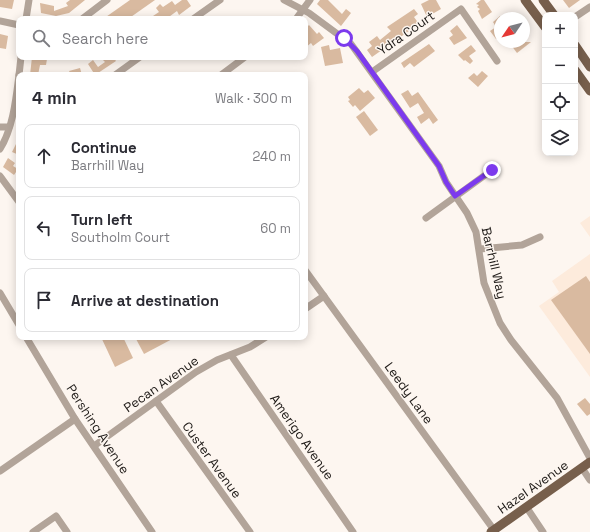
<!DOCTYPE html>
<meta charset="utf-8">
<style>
:root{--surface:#fff;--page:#f7f7f7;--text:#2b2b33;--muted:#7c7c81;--line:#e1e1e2}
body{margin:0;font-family:"Space Grotesk",sans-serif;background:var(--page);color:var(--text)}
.controls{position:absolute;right:12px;top:12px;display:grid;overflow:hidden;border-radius:8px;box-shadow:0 2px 10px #0003}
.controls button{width:36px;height:36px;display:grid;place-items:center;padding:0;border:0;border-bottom:1px solid var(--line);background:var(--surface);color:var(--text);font:20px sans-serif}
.compass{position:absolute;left:494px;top:12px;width:36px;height:36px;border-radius:50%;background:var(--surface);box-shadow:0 2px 10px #0003;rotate:235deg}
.stop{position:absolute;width:12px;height:12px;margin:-9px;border:3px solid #7c3aed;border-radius:50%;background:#fff}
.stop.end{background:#7c3aed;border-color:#fff;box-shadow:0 1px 4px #0008}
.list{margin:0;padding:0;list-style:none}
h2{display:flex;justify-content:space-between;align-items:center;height:52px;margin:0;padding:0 16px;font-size:17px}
h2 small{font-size:13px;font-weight:400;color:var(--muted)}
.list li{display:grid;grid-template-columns:26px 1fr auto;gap:12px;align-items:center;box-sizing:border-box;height:64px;margin:0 8px 8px;padding:0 8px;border:1px solid var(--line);border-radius:8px}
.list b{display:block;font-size:15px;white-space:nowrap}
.list p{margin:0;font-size:13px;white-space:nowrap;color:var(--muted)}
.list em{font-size:13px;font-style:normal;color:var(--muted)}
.icon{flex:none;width:22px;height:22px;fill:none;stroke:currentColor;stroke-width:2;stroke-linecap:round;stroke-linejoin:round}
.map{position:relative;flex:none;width:590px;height:532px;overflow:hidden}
.search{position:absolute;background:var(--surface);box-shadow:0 2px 10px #0003;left:16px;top:16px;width:292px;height:44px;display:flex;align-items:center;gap:10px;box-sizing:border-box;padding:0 14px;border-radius:8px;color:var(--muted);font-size:15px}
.panel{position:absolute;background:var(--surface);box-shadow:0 2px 10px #0003;left:16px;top:72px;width:292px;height:268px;border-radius:8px}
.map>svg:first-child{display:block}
.built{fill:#fdebdc}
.building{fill:#d9baa0}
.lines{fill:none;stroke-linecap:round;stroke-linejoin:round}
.minor{stroke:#b2a499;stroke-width:7}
.major{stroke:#775f4c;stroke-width:9}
.route{stroke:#7c3aed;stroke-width:5}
.labels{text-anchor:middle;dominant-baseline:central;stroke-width:3;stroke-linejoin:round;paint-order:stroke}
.street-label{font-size:13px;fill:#1d1916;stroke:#fdf6f0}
</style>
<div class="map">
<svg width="590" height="532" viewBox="0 0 590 532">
<rect width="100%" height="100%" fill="#fdf6f0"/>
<g class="built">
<polygon points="590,216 590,237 580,223"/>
<polygon points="590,254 590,377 539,306 559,292 552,281"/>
</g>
<g class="building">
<polygon points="0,0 14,0 12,9 0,7"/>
<polygon points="70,0 85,0 69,13 56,16 41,13 40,3 54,6 54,11 68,6 66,3"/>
<polygon points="130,0 155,0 128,19 103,19"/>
<polygon points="182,0 187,0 191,6 179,15 177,11 166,19 155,19 153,16 159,12 156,8 160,4 163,7 172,1 175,5"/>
<polygon points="320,0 328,0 342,14 346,9 351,13 341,26 317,4"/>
<polygon points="429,0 436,0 441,9 427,17 421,4"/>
<polygon points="481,0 484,0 492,12 482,19 478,11 480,9 477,7 479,5 476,4"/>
<polygon points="563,0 580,0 569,8"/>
<polygon points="414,9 418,14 414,17 419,24 372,57 367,50 372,46 369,42 377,36 380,40 391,31 387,27"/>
<polygon points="500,16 500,36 496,39 490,31 496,27 493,22"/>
<polygon points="309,25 317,34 319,32 324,38 313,46 311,43 305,48 305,29"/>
<polygon points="457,25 467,38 454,45 449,38 453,35 450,31"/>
<polygon points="0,34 8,36 6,49 0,48"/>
<polygon points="514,42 531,42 517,53 511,45"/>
<polygon points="429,44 435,51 414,67 410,63 404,68 401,63"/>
<polygon points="329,45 330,50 340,48 343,63 325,66 321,47"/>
<polygon points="471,45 476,51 469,56 473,61 470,64 465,60 464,61 458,55"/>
<polygon points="32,57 47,59 46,65 40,65 38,75 30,75"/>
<polygon points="106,57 113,57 116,61 95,75 88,64 93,60 98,67 105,62 103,60"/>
<polygon points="80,68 82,75 71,75 69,71"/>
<polygon points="482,71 488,76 478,87 468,78 474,73 477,76"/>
<polygon points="359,88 364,93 368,90 375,98 360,111 355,105 353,107 348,101 350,100 348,97"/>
<polygon points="408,90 412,96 418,92 438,120 433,124 429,118 421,124 417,117 424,113 418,103 410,108 401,94"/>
<polygon points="364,111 378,130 370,136 356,117"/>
<polygon points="19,138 19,155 12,152"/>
<polygon points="8,158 15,163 13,166 18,169 14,175 3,167"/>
<polygon points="586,276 590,282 590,354 551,300"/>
<polygon points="101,337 123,337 133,358 115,367"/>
<polygon points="135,337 176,337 144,354"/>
<polygon points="585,398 590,404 590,414 587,416 577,404"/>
</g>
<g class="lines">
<g class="minor">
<polyline points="284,0 309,13 351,44 439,166 446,182 467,213 476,232 484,283 500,323 511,340 557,398 590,458"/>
<polyline points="575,17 590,7"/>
<polyline points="26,19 29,0"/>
<polyline points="82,19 107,0"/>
<polyline points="193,19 220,0"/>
<polyline points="296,19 310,0"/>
<polyline points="0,21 19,25"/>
<polyline points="372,72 461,9 497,61"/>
<polyline points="19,75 21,57"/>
<polyline points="115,75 140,57"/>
<polyline points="221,75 245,57"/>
<polyline points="0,127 9,127"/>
<path d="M0 149C13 128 16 99 19 75"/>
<polyline points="0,176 19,202"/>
<polyline points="426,218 492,170"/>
<polyline points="480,249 522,245 540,237"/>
<polyline points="305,270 494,530"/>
<polyline points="0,293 19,325"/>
<polyline points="305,309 324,296"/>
<polyline points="26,337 75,419 152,532"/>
<polyline points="231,355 353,532"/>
<polyline points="156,401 250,532"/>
<polyline points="94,446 196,372 217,360 250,347 266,337"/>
<polyline points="582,468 590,480"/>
<polyline points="0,471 75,419"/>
<polyline points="527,508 543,532"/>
<polyline points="33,532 56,516 67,532"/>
</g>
<g class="major">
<polyline points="525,0 545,27"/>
<polyline points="543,0 554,15"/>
<polyline points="575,45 590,67"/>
<polyline points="575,70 590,91"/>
<polyline points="491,532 590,462"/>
</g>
</g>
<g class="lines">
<polyline class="route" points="344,38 357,51 439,166 446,182 455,196 492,170"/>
</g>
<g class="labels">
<g class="street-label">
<text transform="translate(406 33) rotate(-35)">Ydra Court</text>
<text transform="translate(494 263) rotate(77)">Barrhill Way</text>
<text transform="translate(161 384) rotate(-35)">Pecan Avenue</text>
<text transform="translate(409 393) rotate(54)">Leedy Lane</text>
<text transform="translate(98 429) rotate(57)">Pershing Avenue</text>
<text transform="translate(302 437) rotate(55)">Amerigo Avenue</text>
<text transform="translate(212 460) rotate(54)">Custer Avenue</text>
<text transform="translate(533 487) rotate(-35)">Hazel Avenue</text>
</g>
</g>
</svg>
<div class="controls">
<button>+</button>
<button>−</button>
<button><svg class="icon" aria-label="locate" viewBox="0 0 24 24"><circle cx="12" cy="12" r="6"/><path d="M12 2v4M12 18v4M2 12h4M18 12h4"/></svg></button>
<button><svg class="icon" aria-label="layers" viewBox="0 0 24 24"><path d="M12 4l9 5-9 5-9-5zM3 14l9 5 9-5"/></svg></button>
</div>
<svg class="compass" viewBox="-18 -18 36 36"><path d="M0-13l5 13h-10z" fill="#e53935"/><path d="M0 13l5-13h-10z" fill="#7c7c81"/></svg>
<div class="stop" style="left:344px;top:38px"></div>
<div class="stop end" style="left:492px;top:170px"></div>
<div class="search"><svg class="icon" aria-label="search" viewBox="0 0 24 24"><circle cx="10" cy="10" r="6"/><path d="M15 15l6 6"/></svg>Search here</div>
<section class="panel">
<h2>4 min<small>Walk · 300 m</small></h2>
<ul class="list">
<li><svg class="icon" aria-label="ahead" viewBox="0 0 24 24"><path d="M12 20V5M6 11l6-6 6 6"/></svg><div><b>Continue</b><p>Barrhill Way</p></div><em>240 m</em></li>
<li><svg class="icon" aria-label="left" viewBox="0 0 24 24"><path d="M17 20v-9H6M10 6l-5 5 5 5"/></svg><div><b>Turn left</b><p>Southolm Court</p></div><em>60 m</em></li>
<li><svg class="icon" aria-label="arrive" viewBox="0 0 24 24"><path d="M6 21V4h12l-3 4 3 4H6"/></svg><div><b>Arrive at destination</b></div></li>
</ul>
</section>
</div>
